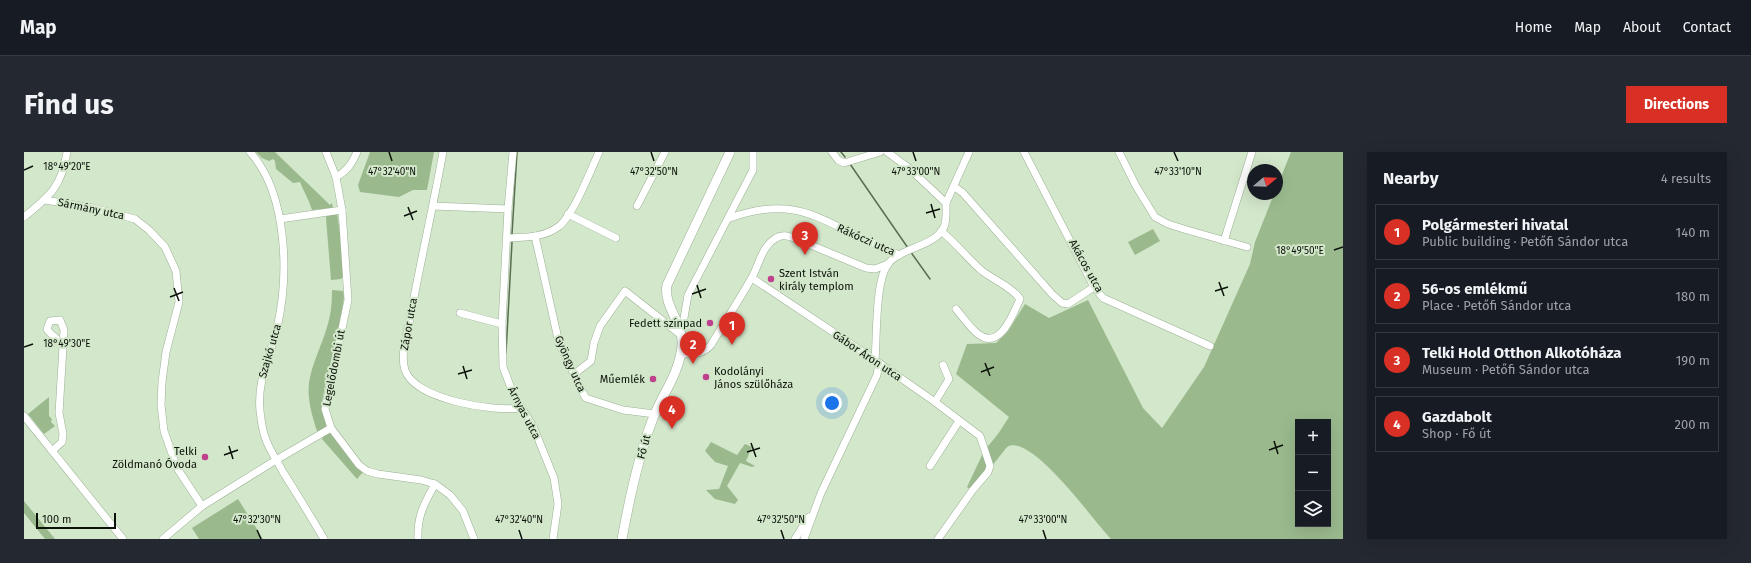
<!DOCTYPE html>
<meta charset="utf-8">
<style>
:root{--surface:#171b24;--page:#242831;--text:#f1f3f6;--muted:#9ea1a6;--line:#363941;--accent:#d93025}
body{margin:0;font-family:"Fira Sans",sans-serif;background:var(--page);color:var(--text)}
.controls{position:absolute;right:12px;bottom:12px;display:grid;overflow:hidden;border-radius:0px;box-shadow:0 4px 16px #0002}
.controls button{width:36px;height:36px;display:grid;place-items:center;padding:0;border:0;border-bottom:1px solid var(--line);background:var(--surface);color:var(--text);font:20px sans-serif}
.compass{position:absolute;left:1223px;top:12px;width:36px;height:36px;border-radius:50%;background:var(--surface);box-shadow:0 4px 16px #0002;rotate:71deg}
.scale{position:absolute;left:12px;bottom:10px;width:80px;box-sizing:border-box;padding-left:4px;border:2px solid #0b1209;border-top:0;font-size:11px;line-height:14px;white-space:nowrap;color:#0b1209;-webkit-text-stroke:3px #d3e7cb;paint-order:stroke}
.you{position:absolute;left:808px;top:251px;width:14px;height:14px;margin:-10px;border:3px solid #fff;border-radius:50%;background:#1a73e8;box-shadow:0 0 0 6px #1a73e833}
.badge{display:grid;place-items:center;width:26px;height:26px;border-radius:50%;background:var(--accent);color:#fff;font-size:13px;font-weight:700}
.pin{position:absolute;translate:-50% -33px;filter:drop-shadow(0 1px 2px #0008)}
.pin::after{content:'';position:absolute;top:21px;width:14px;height:12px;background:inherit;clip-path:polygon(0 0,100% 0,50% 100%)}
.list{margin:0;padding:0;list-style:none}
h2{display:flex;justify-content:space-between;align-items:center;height:52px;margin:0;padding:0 16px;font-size:17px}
h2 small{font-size:13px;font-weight:400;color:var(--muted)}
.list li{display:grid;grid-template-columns:26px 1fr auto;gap:12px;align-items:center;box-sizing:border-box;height:56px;margin:0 8px 8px;padding:0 8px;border:1px solid var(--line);border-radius:0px}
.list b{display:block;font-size:15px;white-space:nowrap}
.list p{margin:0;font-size:13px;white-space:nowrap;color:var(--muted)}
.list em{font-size:13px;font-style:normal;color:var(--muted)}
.icon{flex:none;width:22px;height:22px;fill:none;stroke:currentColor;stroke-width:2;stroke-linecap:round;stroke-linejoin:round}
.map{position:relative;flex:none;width:1319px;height:387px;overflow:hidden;border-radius:0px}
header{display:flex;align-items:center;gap:24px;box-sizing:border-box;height:56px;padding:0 20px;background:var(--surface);border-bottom:1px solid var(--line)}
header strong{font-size:19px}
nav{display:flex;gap:22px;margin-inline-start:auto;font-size:14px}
.intro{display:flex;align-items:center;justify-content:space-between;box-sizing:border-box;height:96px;padding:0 24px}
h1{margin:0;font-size:28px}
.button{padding:10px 18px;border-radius:0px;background:var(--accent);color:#fff;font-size:14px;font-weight:700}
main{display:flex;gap:24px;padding:0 24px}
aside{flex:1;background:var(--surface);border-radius:0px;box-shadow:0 4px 16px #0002}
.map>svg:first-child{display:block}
.green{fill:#9ab98d;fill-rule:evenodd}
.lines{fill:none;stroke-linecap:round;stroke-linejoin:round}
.stream{stroke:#586f4f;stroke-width:1.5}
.minor-casing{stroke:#9db096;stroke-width:8}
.major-casing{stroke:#9db096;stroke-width:10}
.minor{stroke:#fff;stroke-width:7}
.major{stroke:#fff;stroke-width:9}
.ticks{fill:none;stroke:#0b1209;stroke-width:1.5}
.poi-dot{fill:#bf408d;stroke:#d3e7cb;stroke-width:1.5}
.labels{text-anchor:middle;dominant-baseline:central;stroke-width:4;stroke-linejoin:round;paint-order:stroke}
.street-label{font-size:11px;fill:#0b1209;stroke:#d3e7cb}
.poi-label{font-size:11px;fill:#0b1209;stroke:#d3e7cb;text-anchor:end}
.ticks-label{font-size:10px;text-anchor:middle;fill:#0b1209;stroke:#d3e7cb;stroke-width:4;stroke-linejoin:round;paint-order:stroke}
</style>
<header>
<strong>Map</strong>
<nav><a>Home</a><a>Map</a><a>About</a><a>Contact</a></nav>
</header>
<div class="intro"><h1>Find us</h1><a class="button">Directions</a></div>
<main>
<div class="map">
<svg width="1319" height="387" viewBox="0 0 1319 387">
<rect width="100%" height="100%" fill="#d3e7cb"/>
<g class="green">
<path d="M232 0H251L306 53 308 51 309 56 288 58C285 48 280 40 276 30L269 31 252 17 251 9 249 7 245 9 238 6Z"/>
<polygon points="346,0 410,0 403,38 389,38 375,45 336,40 334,33"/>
<path d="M1267 0H1319V387H1087C1071 371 1007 280 983 295L948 339 943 335 960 299 974 282 985 265 932 222 943 192 972 191 984 179 1001 152 1025 166 1064 148 1119 256 1138 276 1180 215 1226 112 1231 90 1250 42H1253V35ZM1274 270H1304V372H1274Z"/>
<polygon points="313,61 316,81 320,123 317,127 307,128 302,66 303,62"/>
<polygon points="1129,77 1136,89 1111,103 1104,90"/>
<path d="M308 138 319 139 320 145 314 183 302 227 298 251 303 273 299 278 293 279C288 264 283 246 285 231 288 211 298 193 303 175 307 163 308 151 308 138Z"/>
<polygon points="25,245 25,264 28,267 27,270 31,274 20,282 4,262"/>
<polygon points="307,281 339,320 333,327 298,287 300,284"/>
<polygon points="687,290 713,303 721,292 728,295 722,309 731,314 728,315 716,311 703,334 714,348 711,352 691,347 682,338 695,337 704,314 691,310 681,299"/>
<polygon points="214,347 239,387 175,387 168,376"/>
<polygon points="0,349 31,387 21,387 0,361"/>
</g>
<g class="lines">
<g class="stream">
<polyline points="817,0 821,5"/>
<polyline points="826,12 884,96"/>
<polyline points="488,82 493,0"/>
<polyline points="886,99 906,127"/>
<polyline points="482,201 488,90"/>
</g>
<g class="minor-casing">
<g id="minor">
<path d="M226 0C264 42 265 124 253 176 246 206 233 227 236 259 237 267 238 277 241 285 245 298 253 308 259 320 273 342 287 365 300 387"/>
<polyline points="302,0 312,25 318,58 324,148 301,257 307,276 335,313 343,319 354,322 397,328 411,332 426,343 439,359 450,387"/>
<path d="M419 0C409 56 396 111 386 167 383 182 376 203 381 218 391 248 470 260 497 256"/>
<polyline points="489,0 484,57 478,172 479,215 490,244 509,274 530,326 534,352 529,387"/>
<polyline points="808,0 814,8 820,11 856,0"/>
<polyline points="1000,0 1070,135 1079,146 1186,194"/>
<polyline points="1095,0 1112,34 1131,65 1144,72 1163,78 1223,95"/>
<path d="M312 25C323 19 328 12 333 0"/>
<polyline points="931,35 939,41 1028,142 1038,151 1044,152 1070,135"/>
<polyline points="21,48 69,56 111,67 125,78 141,95 152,119 155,150 142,200 138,230 137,253 140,279 153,316 178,354"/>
<polyline points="922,51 945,0"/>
<polyline points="409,54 484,57"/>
<polyline points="613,54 641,0"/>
<polyline points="544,62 592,86"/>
<path d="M0 65C26 44 38 34 43 0"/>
<path d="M706 66C726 59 748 54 769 58 788 61 805 70 821 78 839 87 857 95 875 103"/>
<polyline points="256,67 318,58"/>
<path d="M917 79C932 91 944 107 958 119 970 128 988 135 996 147 989 162 976 199 954 182 946 176 939 165 932 157"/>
<polyline points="511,84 535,191 560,243 562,246 599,258 631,262"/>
<path d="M483 86C500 85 519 86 534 75 549 64 567 18 575 0"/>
<polyline points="1200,89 1228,0"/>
<polyline points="728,126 851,208 911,250 956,284 966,314 964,320 948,339 914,387"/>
<polyline points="436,161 478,172"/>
<path d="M657 202C669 202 678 203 687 193 700 171 714 150 727 127 735 114 737 95 752 86 758 82 764 84 770 86L842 116 851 117 864 112"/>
<path d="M851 208C853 185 851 129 864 112 877 95 911 95 920 75 923 68 922 58 922 51L885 16 863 0"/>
<polyline points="550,222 567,209 570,191 576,174 601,139 657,183 664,143 729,18 729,0"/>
<polyline points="911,250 925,227 919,213"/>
<polyline points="0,264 99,387"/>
<path d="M28 299 38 290 39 282 35 261 40 178 36 168 26 169 23 177C27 184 34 186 38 193"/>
<polyline points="906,314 935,269"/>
<polyline points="139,387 178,354 252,308 307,276"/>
<path d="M394 387C393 364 400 352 411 332"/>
<polyline points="771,387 785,365"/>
<polyline points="780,387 797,341 853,223 855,211"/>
</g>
</g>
<g class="major-casing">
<path id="major" d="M598 387C605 349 614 305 628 269 637 244 656 221 658 193 660 171 639 155 643 133L706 0"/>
</g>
<use href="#minor" class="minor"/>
<use href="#major" class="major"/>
</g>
<path class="ticks" d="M365 0 368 9M627 0 630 9M889 0 892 9M1150 0 1154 9M0 18 9 14M907 52 911 66M384 55 389 68M902 61 916 57M380 64 393 59M1310 98 1319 95M1195 130 1200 144M673 133 677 146M150 136 155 149M1191 139 1204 135M668 142 682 137M146 145 159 140M0 195 9 192M961 211 966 224M439 214 443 227M957 220 970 215M434 222 448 218M1250 289 1254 302M727 291 732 305M205 294 209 307M1245 298 1259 293M723 300 736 296M200 303 214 298M233 378 237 387M495 378 498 387M757 378 760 387M1019 378 1022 387"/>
<g class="poi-dot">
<circle cx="747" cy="127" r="4"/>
<circle cx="686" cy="171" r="4"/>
<circle cx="682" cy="225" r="4"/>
<circle cx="629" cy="227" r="4"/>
<circle cx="181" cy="305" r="4"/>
</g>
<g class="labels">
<g class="street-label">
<text transform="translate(67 57) rotate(12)">Sármány utca</text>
<text transform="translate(842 88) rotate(24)">Rákóczi utca</text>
<text transform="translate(1062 114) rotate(61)">Akácos utca</text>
<text transform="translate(385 172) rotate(-80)">Zápor utca</text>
<text transform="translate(246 199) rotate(-74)">Szajkó utca</text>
<text transform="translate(843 204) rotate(34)">Gábor Áron utca</text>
<text transform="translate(546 212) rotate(66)">Gyöngy utca</text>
<text transform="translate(310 216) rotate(-79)">Legelődombi út</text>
<text transform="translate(500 261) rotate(62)">Árnyas utca</text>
<text transform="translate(620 295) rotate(-75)">Fő út</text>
</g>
<g class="poi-label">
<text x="755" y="121" text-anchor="start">Szent István<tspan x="755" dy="13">király templom</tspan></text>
<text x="678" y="171">Fedett színpad</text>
<text x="690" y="219" text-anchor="start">Kodolányi<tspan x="690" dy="13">János szülőháza</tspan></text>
<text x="621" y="227">Műemlék</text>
<text x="173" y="299">Telki<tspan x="173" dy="13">Zöldmanó Óvoda</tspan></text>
</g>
</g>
<g class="ticks-label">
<text x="43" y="18">18°49'20"E</text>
<text x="368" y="23">47°32'40"N</text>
<text x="630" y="23">47°32'50"N</text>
<text x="892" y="23">47°33'00"N</text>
<text x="1154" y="23">47°33'10"N</text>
<text x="1276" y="102">18°49'50"E</text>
<text x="43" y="195">18°49'30"E</text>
<text x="233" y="371">47°32'30"N</text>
<text x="495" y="371">47°32'40"N</text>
<text x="757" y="371">47°32'50"N</text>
<text x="1019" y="371">47°33'00"N</text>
</g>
</svg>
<div class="controls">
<button>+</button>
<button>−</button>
<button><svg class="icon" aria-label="layers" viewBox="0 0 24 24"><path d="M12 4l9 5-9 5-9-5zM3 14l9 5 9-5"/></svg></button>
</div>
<svg class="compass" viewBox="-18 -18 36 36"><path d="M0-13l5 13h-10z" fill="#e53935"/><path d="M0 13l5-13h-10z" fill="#9ea1a6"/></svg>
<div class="scale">100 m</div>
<div class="you"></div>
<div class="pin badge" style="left:708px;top:193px">1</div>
<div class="pin badge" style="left:669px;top:212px">2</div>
<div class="pin badge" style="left:781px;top:103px">3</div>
<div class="pin badge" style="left:648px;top:277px">4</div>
</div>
<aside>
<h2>Nearby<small>4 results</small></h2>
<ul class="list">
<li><span class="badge">1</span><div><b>Polgármesteri hivatal</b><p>Public building · Petőfi Sándor utca</p></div><em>140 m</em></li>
<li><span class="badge">2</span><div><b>56-os emlékmű</b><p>Place · Petőfi Sándor utca</p></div><em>180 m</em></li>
<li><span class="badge">3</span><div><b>Telki Hold Otthon Alkotóháza</b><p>Museum · Petőfi Sándor utca</p></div><em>190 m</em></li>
<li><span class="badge">4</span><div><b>Gazdabolt</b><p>Shop · Fő út</p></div><em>200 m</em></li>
</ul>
</aside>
</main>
